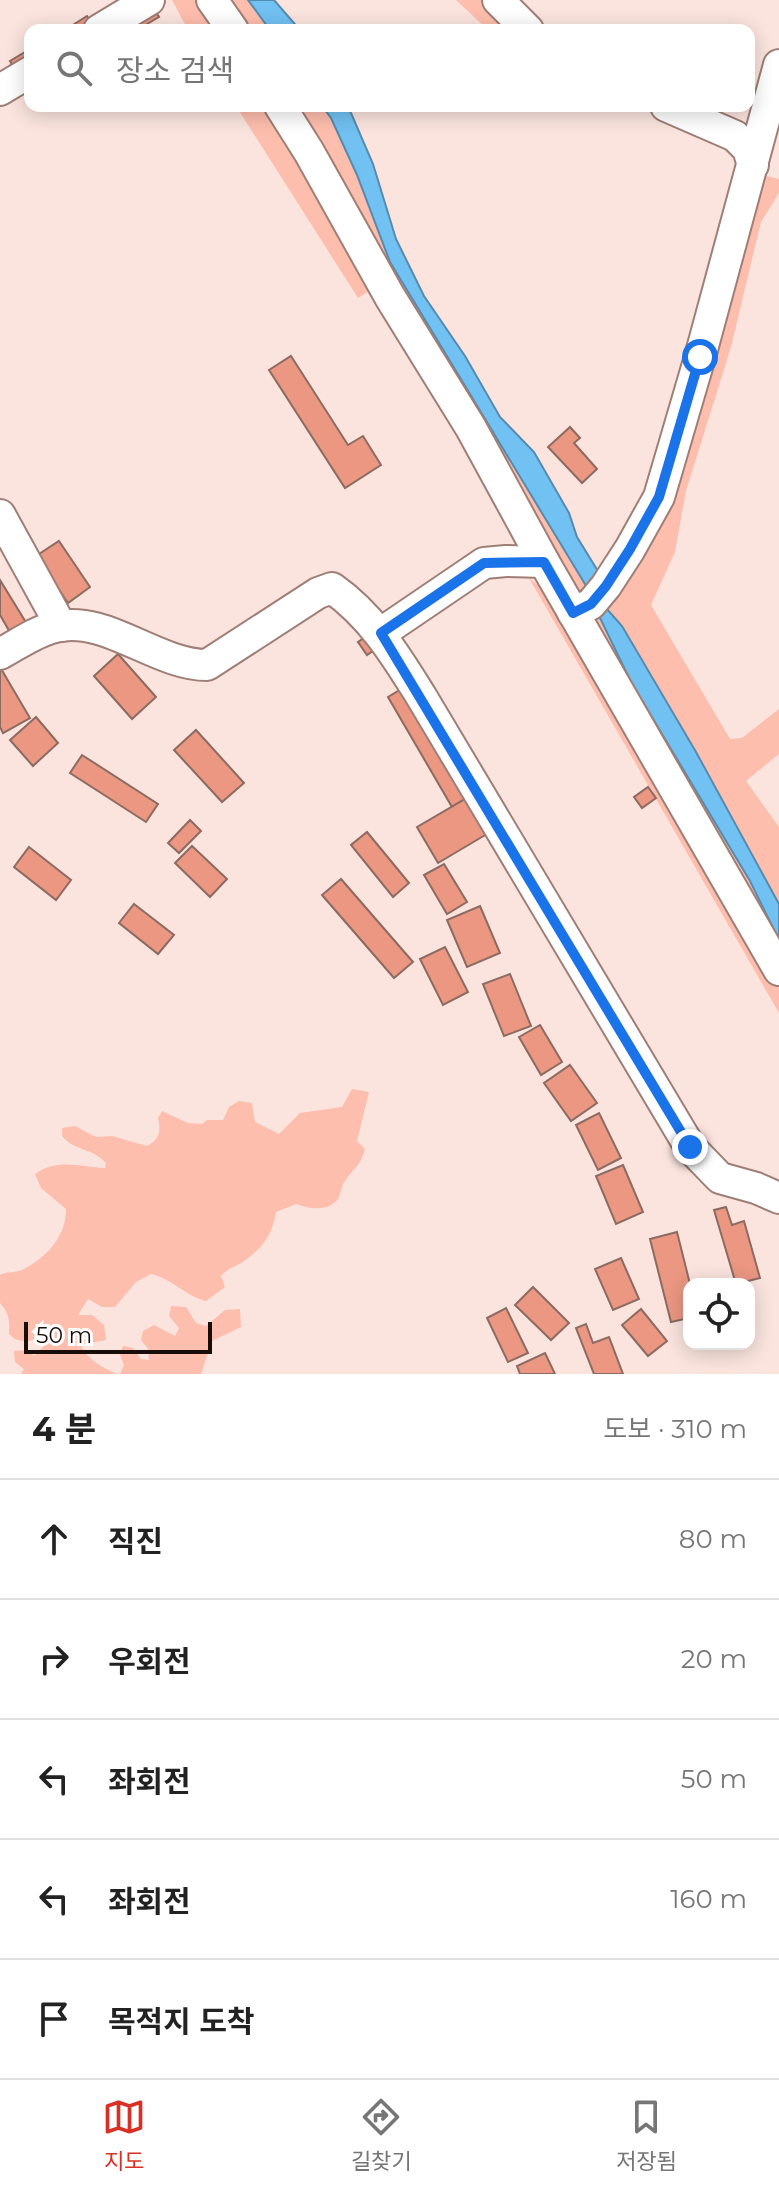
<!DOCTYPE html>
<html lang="ko">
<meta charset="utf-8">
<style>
:root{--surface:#fff;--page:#f2f2f2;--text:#222;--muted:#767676;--line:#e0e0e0;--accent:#d93025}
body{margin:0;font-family:Montserrat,"Noto Sans KR",sans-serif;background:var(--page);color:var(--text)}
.controls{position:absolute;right:24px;bottom:24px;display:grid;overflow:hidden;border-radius:16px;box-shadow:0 4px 20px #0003}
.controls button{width:72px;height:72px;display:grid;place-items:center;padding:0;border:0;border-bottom:2px solid var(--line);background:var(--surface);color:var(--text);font:40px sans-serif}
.scale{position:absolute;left:24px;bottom:20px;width:188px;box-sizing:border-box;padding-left:8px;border:4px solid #190d0a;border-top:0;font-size:22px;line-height:28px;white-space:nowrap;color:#190d0a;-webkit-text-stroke:6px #fff;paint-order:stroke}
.stop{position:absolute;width:24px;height:24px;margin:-18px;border:6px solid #1a73e8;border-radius:50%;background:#fff}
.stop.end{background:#1a73e8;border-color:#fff;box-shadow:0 2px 8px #0008}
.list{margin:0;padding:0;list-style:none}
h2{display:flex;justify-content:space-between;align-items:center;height:104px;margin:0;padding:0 32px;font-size:34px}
h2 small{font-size:26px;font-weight:400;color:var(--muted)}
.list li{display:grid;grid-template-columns:52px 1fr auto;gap:24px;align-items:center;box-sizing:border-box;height:120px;padding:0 32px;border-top:2px solid var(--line)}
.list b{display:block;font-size:30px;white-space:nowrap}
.list em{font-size:26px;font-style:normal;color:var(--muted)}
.icon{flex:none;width:44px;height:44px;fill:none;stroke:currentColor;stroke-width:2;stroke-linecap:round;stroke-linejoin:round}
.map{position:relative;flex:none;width:779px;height:1374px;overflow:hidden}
.search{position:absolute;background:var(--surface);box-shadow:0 4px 20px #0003;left:24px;right:24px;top:24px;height:88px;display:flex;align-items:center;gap:20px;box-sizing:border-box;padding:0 28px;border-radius:16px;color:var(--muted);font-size:30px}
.sheet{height:704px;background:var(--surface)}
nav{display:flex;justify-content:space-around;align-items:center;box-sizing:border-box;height:112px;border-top:2px solid var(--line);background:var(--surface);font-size:22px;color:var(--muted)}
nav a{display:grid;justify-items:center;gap:4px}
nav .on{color:var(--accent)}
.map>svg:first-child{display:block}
.green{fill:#febead}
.water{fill:#71c1f3;stroke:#578bad;stroke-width:2}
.building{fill:#eb9782;stroke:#8b6b62;stroke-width:2}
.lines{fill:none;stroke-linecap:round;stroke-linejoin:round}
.minor-casing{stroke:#9f7e76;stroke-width:34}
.minor{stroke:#fff;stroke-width:30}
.route{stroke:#1a73e8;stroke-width:10}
</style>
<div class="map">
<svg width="779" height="1374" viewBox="0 0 779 1374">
<rect width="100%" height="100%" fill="#fbe4de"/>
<g class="green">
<polygon points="172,0 203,0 224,30 188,30"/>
<polygon points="222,0 248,0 270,30 242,30"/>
<polygon points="456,0 489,0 519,30 488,30"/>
<polygon points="236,106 270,106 371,290 358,298"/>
<polygon points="289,106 322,106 331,118 357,175 390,262 591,594 577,597"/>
<polygon points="766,176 779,179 779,193 761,222 731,347 686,491 675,552 651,605 730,739 742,738 779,709 779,754 746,781 779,827 779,904 696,752 622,626 606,608 757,183"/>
<polygon points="529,578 542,588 664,786 779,988 779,1013"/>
<polygon points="599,616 632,684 750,881 779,940 593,628"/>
<path d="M352 1089 369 1092 357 1141 365 1149C361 1165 354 1168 345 1181 341 1186 341 1194 338 1199 328 1212 309 1209 296 1204L276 1212C272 1236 263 1247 243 1262 235 1267 228 1268 221 1276L225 1287 206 1301C185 1296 173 1279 151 1274L136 1282 115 1307H102L88 1299 78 1315H92L104 1325 106 1340 80 1345C89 1360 102 1368 118 1374H21L24 1369 15 1362 14 1351 28 1350 34 1356 56 1334C40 1337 21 1348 9 1334 10 1321 9 1313 0 1303V1275C8 1271 17 1273 24 1269 48 1256 66 1236 66 1209L41 1188 35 1174C57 1158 80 1167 105 1168L106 1163C93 1148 74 1151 62 1136V1128L75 1126 96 1137 112 1136 147 1146C160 1139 161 1132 158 1118L162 1111 188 1123 202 1124 207 1120H223L229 1107 239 1101 252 1103 255 1122 279 1134 300 1113 342 1107Z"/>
<polygon points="171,1306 186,1307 196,1323 206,1326 225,1310 240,1309 241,1327 212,1341 201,1374 120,1374 124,1365 120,1355 123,1346 133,1348 141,1359 149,1360 148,1349 141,1340 143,1331 154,1325 175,1336 179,1328 169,1316"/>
</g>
<g class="water">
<polygon points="248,0 274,0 300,30 270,30"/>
<polygon points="322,106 348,106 373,164 396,239 424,296 465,356 500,417 534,452 569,513 577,537 601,576 591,594 390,262 357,175 331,118"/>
<polygon points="606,608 622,626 696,752 779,904 779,940 750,881 632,684 599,616"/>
</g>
<g class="building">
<polygon points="153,7 159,17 137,30 131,21"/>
<polygon points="87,16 94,26 87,30 65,30"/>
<polygon points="30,49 30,63 16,71 10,61"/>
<polygon points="291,356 348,445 363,436 381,465 345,488 269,370"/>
<polygon points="570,427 580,438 574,443 597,469 582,483 548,447"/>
<polygon points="59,541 90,587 68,603 36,556"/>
<polygon points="0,580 27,624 11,634 0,615"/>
<polygon points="368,635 377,648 367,655 358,642"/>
<polygon points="118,654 156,697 132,719 94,676"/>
<polygon points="0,667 30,718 3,733 0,727"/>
<polygon points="408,685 472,795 452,807 388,697"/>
<polygon points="36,717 58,743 33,766 10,740"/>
<polygon points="196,730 244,783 222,802 174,750"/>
<polygon points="82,755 158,804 146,822 70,773"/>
<polygon points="648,787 656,798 642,808 634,797"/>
<polygon points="472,795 492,831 438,863 417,827"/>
<polygon points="190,820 201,831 179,853 168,843"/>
<polygon points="367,832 409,883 393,897 351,845"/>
<polygon points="192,846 227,879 210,897 175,863"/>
<polygon points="29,847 71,880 56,900 14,867"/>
<polygon points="444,864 467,902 447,914 424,875"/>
<polygon points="341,879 413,962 394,978 322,895"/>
<polygon points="134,904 174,935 158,954 119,923"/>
<polygon points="480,906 500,953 467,967 447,920"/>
<polygon points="445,947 468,992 443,1005 420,959"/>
<polygon points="510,974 531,1026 504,1036 483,984"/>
<polygon points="540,1025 562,1062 541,1075 519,1037"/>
<polygon points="570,1065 597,1103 571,1121 544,1083"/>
<polygon points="599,1113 621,1158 598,1170 576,1125"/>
<polygon points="623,1165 643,1212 616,1224 596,1176"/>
<polygon points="726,1207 732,1225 744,1221 760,1278 736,1284 714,1210"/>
<polygon points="677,1232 690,1284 689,1318 671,1322 650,1239"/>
<polygon points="621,1258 639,1299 613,1310 595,1269"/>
<polygon points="533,1287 569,1323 551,1340 515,1305"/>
<polygon points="506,1308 528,1353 508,1362 487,1318"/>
<polygon points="641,1309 667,1341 648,1356 622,1325"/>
<polygon points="586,1324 593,1343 609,1337 623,1374 594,1374 576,1328"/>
<polygon points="545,1353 555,1374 520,1374 517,1366"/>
</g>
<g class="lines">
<g class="minor-casing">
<g id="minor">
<polyline points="212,0 233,30"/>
<polyline points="498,0 528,30"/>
<polyline points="99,30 149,0"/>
<polyline points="0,90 30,72"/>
<polyline points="280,106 309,152 390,297 471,428 544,562 779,970"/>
<polyline points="666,106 735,136 748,149 753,165"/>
<polyline points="0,515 61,626"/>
<polyline points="573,613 591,604 606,586 630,549 659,497 700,357 779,65"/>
<polyline points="381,633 484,563 506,561 544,562"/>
<path d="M0 654C17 645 36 631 55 627 105 614 156 665 207 665L318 593 332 588C372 616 396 656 421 696L690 1147 720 1178 756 1188 779 1198"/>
</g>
</g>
<use href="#minor" class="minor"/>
</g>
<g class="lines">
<polyline class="route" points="690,1147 381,633 484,563 544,562 573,613 591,604 606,586 630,549 659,497 700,357"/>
</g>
</svg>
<div class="controls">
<button><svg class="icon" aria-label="locate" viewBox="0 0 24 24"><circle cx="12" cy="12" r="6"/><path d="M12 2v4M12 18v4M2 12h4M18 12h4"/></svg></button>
</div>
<div class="scale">50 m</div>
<div class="stop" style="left:700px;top:357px"></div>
<div class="stop end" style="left:690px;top:1147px"></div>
<div class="search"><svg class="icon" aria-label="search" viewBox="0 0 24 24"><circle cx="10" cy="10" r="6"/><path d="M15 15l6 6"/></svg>장소 검색</div>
</div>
<section class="sheet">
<h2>4 분<small>도보 · 310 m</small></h2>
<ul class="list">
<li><svg class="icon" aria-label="ahead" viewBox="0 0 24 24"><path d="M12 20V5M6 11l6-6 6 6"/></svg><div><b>직진</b></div><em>80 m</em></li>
<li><svg class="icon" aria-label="right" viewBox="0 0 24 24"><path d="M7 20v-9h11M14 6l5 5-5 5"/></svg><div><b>우회전</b></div><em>20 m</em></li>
<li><svg class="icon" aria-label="left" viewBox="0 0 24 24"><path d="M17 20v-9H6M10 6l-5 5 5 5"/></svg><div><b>좌회전</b></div><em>50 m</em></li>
<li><svg class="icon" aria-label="left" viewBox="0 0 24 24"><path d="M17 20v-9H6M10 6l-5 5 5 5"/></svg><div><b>좌회전</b></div><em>160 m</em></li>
<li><svg class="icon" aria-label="arrive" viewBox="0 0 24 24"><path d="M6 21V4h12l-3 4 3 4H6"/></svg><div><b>목적지 도착</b></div></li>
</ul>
</section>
<nav>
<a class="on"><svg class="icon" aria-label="map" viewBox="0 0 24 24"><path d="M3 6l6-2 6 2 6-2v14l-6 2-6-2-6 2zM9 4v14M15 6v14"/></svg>지도</a>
<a><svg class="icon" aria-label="directions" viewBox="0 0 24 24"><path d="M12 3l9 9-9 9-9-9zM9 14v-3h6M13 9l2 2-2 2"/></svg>길찾기</a>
<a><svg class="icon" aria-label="saved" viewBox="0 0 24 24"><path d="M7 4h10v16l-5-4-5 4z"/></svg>저장됨</a>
</nav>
